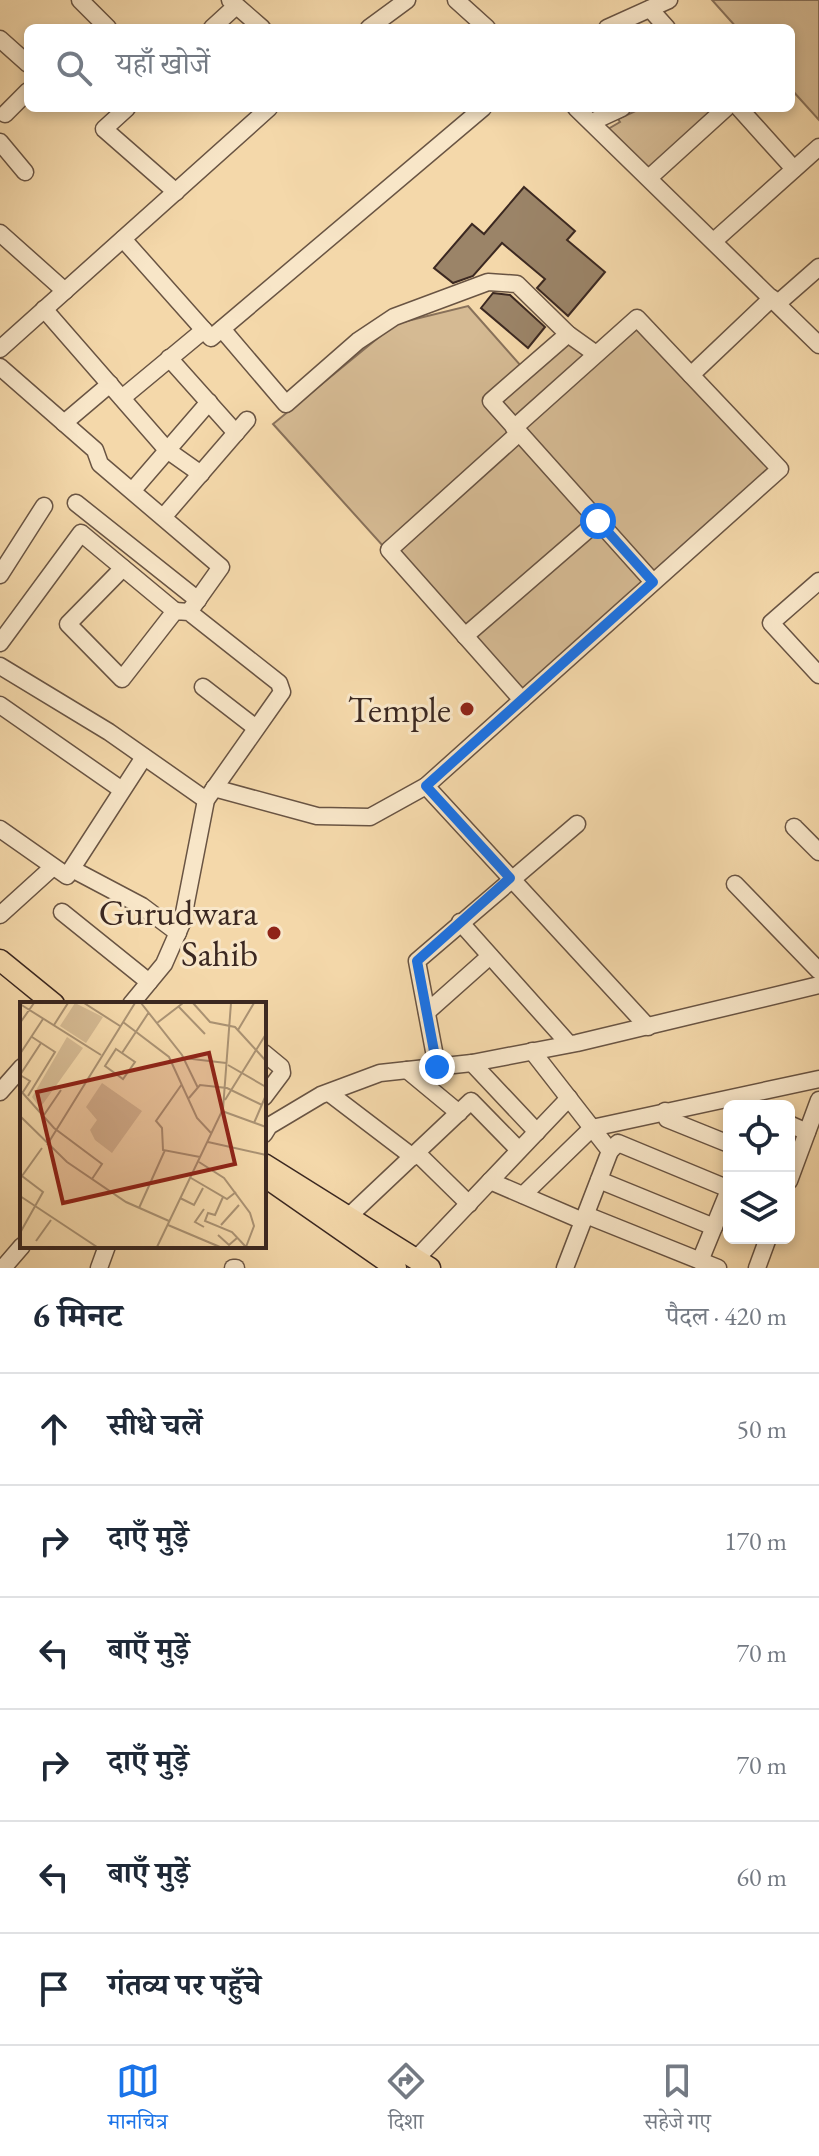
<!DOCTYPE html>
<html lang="hi">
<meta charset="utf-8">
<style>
:root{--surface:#fff;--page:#f2f2f3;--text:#1f2937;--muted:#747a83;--line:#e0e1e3;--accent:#1a73e8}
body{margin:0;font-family:"EB Garamond","Noto Serif Devanagari",serif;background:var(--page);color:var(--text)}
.controls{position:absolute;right:24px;bottom:24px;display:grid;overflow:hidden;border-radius:12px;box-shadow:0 4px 12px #0003}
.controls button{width:72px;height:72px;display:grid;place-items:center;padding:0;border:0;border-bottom:2px solid var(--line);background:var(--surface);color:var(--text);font:40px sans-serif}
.stop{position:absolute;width:24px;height:24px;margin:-18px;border:6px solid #1a73e8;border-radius:50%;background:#fff}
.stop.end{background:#1a73e8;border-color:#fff;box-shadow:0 2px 8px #0008}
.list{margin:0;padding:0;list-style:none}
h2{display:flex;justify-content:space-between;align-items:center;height:104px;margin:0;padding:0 32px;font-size:34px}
h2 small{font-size:26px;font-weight:400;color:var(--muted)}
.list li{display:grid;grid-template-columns:52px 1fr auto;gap:24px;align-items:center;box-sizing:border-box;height:112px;padding:0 32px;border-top:2px solid var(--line)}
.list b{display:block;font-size:30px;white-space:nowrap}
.list em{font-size:26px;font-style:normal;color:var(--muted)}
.icon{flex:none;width:44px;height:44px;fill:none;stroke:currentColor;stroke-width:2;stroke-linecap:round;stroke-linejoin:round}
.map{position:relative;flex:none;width:819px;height:1268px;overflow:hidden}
.search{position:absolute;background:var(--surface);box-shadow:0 4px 12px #0003;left:24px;right:24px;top:24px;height:88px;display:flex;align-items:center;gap:20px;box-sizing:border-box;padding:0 28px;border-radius:12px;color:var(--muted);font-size:30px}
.sheet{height:776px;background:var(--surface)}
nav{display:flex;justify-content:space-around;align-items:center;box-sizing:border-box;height:112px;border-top:2px solid var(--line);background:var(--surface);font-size:22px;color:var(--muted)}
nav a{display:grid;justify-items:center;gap:4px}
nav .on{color:var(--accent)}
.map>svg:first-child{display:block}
.green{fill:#d5ba93;stroke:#88715a;stroke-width:2}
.building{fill:#9b8468;stroke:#3b2821;stroke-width:2}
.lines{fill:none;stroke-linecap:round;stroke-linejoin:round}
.minor-casing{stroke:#695443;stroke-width:19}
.major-casing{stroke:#3b2821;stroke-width:23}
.minor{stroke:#f8e6c8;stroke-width:16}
.major{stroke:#f4d8aa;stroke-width:20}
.route{stroke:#1a73e8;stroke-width:10}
.poi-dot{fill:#8f2418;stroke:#f8e6c8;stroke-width:3}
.labels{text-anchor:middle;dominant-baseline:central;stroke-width:6;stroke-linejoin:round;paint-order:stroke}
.poi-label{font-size:36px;fill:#3b2821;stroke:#f8e6c8;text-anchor:end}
.inset-road{fill:none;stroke:#aa9273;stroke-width:2}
.view{fill:#8f2418;fill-opacity:0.15;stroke:#8f2418;stroke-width:4}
.inset-edge{fill:none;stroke:#3b2821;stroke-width:4}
</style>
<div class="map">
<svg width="819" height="1268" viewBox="0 0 819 1268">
<rect width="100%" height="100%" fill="#f4d8aa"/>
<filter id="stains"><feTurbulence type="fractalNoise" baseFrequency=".0025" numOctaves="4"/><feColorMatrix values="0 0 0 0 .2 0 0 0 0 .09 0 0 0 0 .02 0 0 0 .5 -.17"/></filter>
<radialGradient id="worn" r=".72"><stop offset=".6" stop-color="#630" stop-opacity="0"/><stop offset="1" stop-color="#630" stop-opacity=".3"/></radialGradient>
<g class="green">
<polygon points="712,0 819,0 819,120 791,89 791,28 737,28"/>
<polygon points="642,108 722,108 650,177 603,132 620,122 618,119"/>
<polygon points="468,306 521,366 568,334 596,354 637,318 780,469 522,700 273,424 395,324"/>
</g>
<g class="building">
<polygon points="524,187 575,231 567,240 605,272 568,316 537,288 545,279 502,243 473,276 453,283 434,268 472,224 484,234"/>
<polygon points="493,293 510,295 545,327 528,348 481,308"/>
</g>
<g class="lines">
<g class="minor-casing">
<g id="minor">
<polyline points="80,0 108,28"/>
<polyline points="230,0 262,28"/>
<polyline points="456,0 487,28"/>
<polyline points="650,9 667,28"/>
<polyline points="212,28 236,6"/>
<polyline points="369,28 407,0"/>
<polyline points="607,28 669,0"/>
<polyline points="0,39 28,64"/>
<polyline points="127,108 104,129 176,192"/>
<polyline points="576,108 819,345"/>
<polyline points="739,108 794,169"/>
<polyline points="5,114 28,91"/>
<polyline points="592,122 622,108"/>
<polyline points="0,142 25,172"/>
<polyline points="650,177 726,108"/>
<polyline points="0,233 65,291"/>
<polyline points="123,239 211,338 483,108"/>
<polyline points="715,240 819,147"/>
<polyline points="778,303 819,267"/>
<polyline points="44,309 167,450 201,474"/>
<polyline points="222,329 286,404 358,341 394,317 488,282 517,284 568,334 596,354"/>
<polyline points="568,334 491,401 653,582"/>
<polyline points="0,349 269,108"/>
<polyline points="169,358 236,433"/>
<polyline points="0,367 95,450 100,464 221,567 189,612"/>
<polyline points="691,375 772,298"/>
<polyline points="122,398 204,330"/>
<polyline points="64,423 110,384"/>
<polyline points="519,433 389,550 522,700"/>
<polyline points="133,490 209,402"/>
<polyline points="76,503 198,600"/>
<polyline points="165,515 247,420"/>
<polyline points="123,568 68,624 122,679 175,611 189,612 279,683 282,692 206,800 182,923 164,964 131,1004"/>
<polyline points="0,575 44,506"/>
<polyline points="819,581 771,623 819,675"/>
<polyline points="465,636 598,521"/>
<polyline points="0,643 81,533 175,611"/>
<polyline points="0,666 109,732 206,800"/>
<polyline points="203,687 256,728"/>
<polyline points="0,705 122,790"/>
<polyline points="426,786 648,1027"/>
<polyline points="214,788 317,816 370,817 426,786 780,469 637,318 514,428"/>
<polyline points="794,827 819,852"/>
<polyline points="0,829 67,876 144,757"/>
<polyline points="72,869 142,906 178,933"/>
<polyline points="735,884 819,971"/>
<polyline points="62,912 149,982"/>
<polyline points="0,915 53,867"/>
<polyline points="460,922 569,1044"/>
<polyline points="427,1012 490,956"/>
<polyline points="532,1051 610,1151 565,1268"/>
<polyline points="264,1053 281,1067 282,1073 264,1097"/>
<polyline points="472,1063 537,1132"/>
<polyline points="437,1067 417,961 577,824"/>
<polyline points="407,1070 459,1113"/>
<polyline points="0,1092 22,1067"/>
<polyline points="329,1093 413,1157"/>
<polyline points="665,1111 667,1119 729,1144"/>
<polyline points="789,1124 807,1132"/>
<polyline points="264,1134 269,1126 321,1095 380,1073 472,1063 577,1043 819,985"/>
<polyline points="610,1151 618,1143 729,1189"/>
<polyline points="417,1153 469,1204"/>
<polyline points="599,1180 714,1227"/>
<polyline points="490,1181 583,1221"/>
<polyline points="789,1181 819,1100"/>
<polyline points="523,1195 592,1128 819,1079"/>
<polyline points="586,1215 718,1268"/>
<polyline points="347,1218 471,1101 519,1150"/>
<polyline points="415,1260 569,1098"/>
<polyline points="700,1261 729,1190"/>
<polyline points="3,1268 22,1246"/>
<polyline points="99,1268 107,1246"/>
<polyline points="233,1268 236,1268"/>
<polyline points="757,1268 768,1238"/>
</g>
</g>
<g class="major-casing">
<g id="major">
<polyline points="0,960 54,1004"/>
<polyline points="264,1164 430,1268"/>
<polyline points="264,1176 396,1268"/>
</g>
</g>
<use href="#minor" class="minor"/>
<use href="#major" class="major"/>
</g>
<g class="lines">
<polyline class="route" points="437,1067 417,961 510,878 426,786 653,582 598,521"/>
</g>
<g class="poi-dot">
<circle cx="467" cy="709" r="8"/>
<circle cx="274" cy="933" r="8"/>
</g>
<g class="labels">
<g class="poi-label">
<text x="451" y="709">Temple</text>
<text x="258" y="912">Gurudwara<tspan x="258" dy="41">Sahib</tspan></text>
</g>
</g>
<g transform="translate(20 1002)">
<rect width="246" height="246" fill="#f4d8aa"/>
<path d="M55 1 83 15 66 41 40 24ZM47 35 63 46 20 106 12 95ZM82 81 122 109 92 151 75 138 70 128 77 118 66 105Z" fill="#d5ba93"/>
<path class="inset-road" d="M64 1 100 24M121 1 162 53 178 86M173 1 190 20 215 25 246 59M0 2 81 53M158 4 185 32M103 20 149 55 177 116 191 131M0 21 14 1M137 21 163 1M34 23 48 1M218 28 234 1M96 47 115 60 103 77 85 64ZM102 51 129 10M0 52 23 17M164 56 206 61M208 63 246 85M0 73 21 41M0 73 10 79 3 90M162 82 136 119 142 126 143 148 180 155M0 88 34 126 82 162 72 177M8 94 35 50 12 35M169 96 180 83 207 86 242 103M205 98 246 32M202 109 246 125M24 113 41 88M0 114 47 160 106 200 149 219M234 121 246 93M188 140 246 153M27 143 115 1M179 160 204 176 230 211 234 224 226 245M171 176 207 197 216 190M0 194 77 245M203 195 195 213 188 211 185 219 212 230 226 245M160 196 174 203 183 186M119 206 145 148M148 223 200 245M201 223 219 203M184 225 175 220 184 207M0 231 23 190 2 174 22 146M198 233 209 243 217 236M16 239 31 218M137 245 203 107 211 1"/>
<path class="view" d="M189 51 215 162 43 201 17 90Z"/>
<rect width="246" height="246" class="inset-edge"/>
</g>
<rect width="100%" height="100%" filter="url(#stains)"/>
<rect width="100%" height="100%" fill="url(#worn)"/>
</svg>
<div class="controls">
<button><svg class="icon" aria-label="locate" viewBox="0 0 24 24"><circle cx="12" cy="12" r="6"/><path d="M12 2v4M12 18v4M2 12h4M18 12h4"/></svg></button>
<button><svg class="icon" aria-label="layers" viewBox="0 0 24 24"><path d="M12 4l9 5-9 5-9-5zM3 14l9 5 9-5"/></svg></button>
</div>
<div class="stop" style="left:598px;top:521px"></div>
<div class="stop end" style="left:437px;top:1067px"></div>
<div class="search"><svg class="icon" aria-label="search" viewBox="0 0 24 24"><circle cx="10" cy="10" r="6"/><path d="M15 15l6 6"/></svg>यहाँ खोजें</div>
</div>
<section class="sheet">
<h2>6 मिनट<small>पैदल · 420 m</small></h2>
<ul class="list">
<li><svg class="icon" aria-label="ahead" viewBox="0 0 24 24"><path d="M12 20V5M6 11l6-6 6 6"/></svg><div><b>सीधे चलें</b></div><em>50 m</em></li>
<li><svg class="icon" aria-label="right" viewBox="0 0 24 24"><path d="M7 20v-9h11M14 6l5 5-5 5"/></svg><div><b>दाएँ मुड़ें</b></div><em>170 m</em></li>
<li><svg class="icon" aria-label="left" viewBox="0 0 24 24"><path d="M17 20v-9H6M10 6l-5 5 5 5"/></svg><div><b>बाएँ मुड़ें</b></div><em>70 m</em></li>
<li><svg class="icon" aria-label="right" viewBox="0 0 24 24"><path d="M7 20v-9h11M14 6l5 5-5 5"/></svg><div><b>दाएँ मुड़ें</b></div><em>70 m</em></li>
<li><svg class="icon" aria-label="left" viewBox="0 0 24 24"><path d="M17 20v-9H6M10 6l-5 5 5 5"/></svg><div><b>बाएँ मुड़ें</b></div><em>60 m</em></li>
<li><svg class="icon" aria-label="arrive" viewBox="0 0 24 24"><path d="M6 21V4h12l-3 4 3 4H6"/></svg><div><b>गंतव्य पर पहुँचे</b></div></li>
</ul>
</section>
<nav>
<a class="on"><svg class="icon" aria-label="map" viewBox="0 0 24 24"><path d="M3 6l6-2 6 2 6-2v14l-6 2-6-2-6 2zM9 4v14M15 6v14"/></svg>मानचित्र</a>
<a><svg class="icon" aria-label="directions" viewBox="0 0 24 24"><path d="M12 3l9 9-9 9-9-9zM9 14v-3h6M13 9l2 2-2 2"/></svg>दिशा</a>
<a><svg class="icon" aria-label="saved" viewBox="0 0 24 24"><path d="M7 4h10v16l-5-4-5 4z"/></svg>सहेजे गए</a>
</nav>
